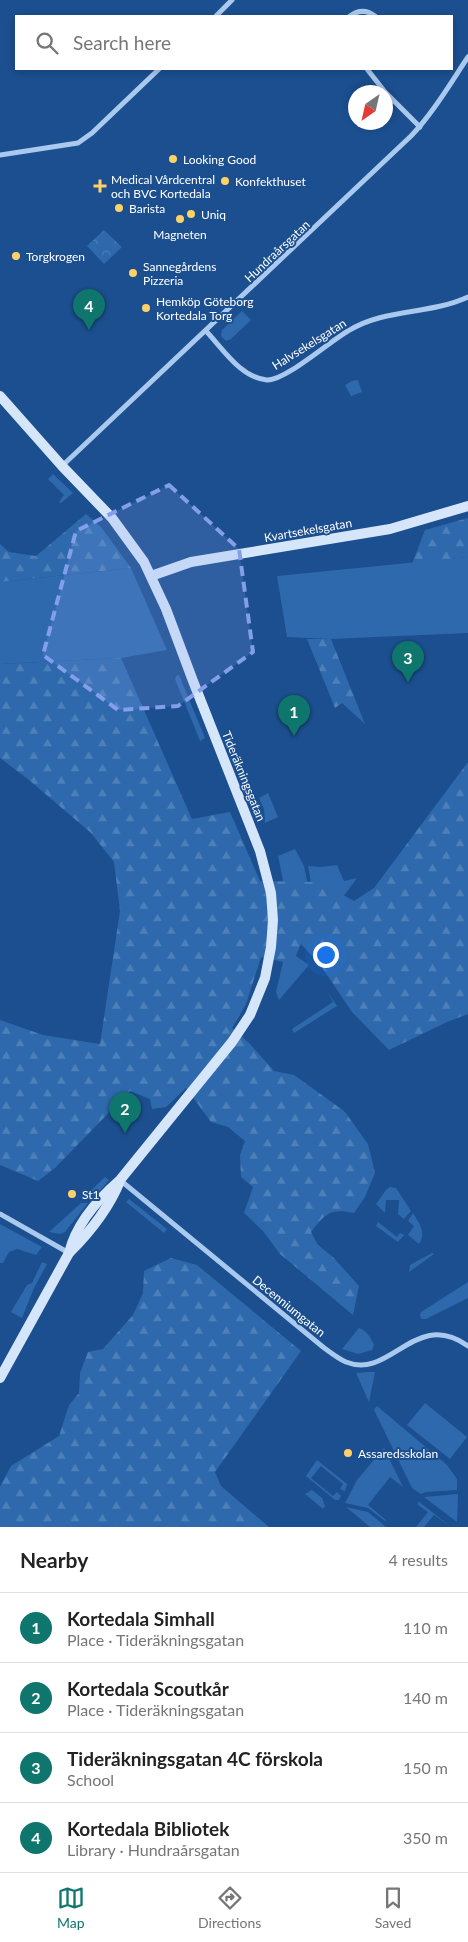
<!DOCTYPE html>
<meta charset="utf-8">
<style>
:root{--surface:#fff;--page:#f6f6f6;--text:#222;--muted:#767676;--line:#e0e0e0;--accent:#0f766e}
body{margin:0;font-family:Lato,sans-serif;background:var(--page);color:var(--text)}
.compass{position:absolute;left:348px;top:85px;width:45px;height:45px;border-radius:50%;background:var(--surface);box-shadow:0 2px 8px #0003;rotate:214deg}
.you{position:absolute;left:325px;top:954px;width:18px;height:18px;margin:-12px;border:4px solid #fff;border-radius:50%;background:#1a73e8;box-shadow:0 0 0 8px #1a73e833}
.badge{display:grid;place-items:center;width:32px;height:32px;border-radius:50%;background:var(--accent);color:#fff;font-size:16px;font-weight:700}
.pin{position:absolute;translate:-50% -41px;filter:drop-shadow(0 1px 2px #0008)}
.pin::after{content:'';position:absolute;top:26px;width:18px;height:15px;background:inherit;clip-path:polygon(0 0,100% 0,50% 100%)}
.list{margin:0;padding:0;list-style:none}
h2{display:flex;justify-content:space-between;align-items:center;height:65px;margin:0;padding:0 20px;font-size:21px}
h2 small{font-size:16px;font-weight:400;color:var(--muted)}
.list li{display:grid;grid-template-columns:32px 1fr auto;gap:15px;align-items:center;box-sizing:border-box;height:70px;padding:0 20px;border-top:1px solid var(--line)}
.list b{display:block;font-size:19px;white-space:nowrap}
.list p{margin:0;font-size:16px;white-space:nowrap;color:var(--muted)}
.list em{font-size:16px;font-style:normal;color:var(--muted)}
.icon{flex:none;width:28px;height:28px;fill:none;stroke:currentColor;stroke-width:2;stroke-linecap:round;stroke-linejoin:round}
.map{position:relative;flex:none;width:468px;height:1527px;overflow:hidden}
.search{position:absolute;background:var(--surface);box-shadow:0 2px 8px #0003;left:15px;right:15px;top:15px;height:55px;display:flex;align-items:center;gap:12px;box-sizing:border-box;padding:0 18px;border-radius:0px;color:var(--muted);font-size:19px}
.sheet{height:345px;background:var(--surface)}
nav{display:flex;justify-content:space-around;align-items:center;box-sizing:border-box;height:70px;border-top:1px solid var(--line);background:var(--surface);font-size:14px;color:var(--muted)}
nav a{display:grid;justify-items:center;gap:2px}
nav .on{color:var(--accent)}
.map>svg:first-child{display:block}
.green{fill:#2e69ad}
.forest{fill:url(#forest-firs)}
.park{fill:url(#park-crowns)}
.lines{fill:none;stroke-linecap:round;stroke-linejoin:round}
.street{stroke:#a9c9ee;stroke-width:5}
.secondary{stroke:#d6e6fa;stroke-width:10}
.marked{fill:#839eea;fill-opacity:0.2;stroke:#839eea;stroke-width:4;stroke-dasharray:10 6;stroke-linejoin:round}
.poi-dot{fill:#ffd166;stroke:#1b4f8f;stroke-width:2}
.labels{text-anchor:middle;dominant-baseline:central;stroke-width:4;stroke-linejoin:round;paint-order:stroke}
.poi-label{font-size:12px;fill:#fff;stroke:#1b4f8f;text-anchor:start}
.street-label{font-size:12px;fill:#fff;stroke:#1b4f8f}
</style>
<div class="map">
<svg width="468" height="1527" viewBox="0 0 468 1527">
<defs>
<pattern id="forest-firs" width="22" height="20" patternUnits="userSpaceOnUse" patternTransform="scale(1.25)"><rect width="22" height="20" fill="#2e69ad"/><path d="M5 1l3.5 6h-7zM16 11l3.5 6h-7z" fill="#4d80b9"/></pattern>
<pattern id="park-crowns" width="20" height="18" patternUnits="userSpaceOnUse" patternTransform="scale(1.25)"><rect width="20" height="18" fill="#2e69ad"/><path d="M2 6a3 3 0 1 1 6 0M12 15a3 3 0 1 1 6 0" fill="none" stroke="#4d80b9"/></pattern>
</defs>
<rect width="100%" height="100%" fill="#1b4f8f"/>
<g class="green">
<polygon points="242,311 251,320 231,339 226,341 221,336 222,330"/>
<polygon points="358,380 362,392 351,396 345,385 352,381"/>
<polygon points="53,474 73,493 61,503 59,502 64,495 48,479"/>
<polygon points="468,557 468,633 331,639 287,637 277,576"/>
<polygon points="131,568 167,650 121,658 0,664 0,582"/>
<polygon points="179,675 205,738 200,741 175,679 176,676"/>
<polygon points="268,793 278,817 265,823 264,809 259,798"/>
<polygon points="295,849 304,866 309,890 285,890 278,856"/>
<polygon points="337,865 344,881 357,878 343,897 316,911 308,866 321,867"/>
<polygon points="286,949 309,965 279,1000 276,992"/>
<polygon points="327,991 337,1006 294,1033 292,1029 333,1002"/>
<polygon points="105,1177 109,1180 92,1200 82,1199"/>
<polygon points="390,1187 396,1188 411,1211 404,1219 398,1214 399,1200 386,1200 385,1213 376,1204 386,1190"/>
<polygon points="129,1199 167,1229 164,1233 126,1202"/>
<polygon points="81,1203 88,1203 65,1232 60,1234 49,1232"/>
<path d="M413 1213C419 1223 427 1233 419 1244L408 1235 414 1226 408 1221Z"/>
<polygon points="378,1222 397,1237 400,1233 404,1235 398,1242 376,1226"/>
<polygon points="0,1224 42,1247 36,1255 17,1249 9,1252 3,1263 0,1263"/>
<polygon points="432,1253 434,1254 409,1272 410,1265"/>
<polygon points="42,1262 47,1264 34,1288 22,1318 11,1312 27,1285 32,1283"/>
<polygon points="468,1282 468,1298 426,1319 421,1319 420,1315 421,1312"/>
<path d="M359 1328C366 1330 371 1338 374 1345L372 1350 358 1354 342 1349Z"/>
<polygon points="368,1372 375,1372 369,1402 356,1373"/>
<polygon points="425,1403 467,1437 450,1459 407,1425"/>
<polygon points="377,1406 447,1465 457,1479 457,1490 426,1492 421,1494 412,1488 375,1412 374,1409"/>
<polygon points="384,1448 403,1487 390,1477 368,1505 386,1520 385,1521 368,1508 345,1503 357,1480"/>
<polygon points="317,1460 347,1484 345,1491 340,1489 343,1484 321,1466 311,1478 333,1496 337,1492 341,1496 339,1500 335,1500 306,1476"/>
<polygon points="312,1490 322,1498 325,1506 323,1509 305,1494"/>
<polygon points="458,1494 457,1522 424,1497"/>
<polygon points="418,1501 451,1527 434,1515 424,1527 416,1527 428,1512 418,1505"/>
<polygon points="346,1507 368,1512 386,1527 370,1527"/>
</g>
<g class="forest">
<polygon points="86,514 101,527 131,568 0,582 0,544 9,552 36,556"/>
<polygon points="468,518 468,557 412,564 425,530"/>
<polygon points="307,639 331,639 365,724 342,703 335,708"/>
<path d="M121 658 192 819 230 812 260 881 320 882 354 901 374 888 468 762V1014L447 1022 389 1050 352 1012 319 963 301 944 292 964 261 957 246 1004 232 1028 250 1044 274 1071 294 1075 333 1103 345 1112 368 1144 375 1173 365 1197 354 1213C330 1208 326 1213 311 1232L318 1245 333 1257 359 1286 353 1315 280 1254 263 1231 244 1213 253 1187 241 1177 240 1155 245 1141 228 1127 211 1122 186 1088 166 1107 152 1109 150 1099 130 1091 55 1168 38 1181 0 1165V1020L43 1035 100 1044 120 911 114 862 91 833 29 780 0 758V664Z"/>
<polygon points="171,1258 197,1265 301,1351 215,1472 221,1486 269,1527 0,1527 0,1487 11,1466 59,1436 69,1405 79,1393 80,1373 88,1352 103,1349 133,1315 143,1293 144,1271"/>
</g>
<polygon class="park" points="104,230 122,247 104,264 87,246"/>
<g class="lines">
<g class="street">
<polyline points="216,16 232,0"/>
<path d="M350 16C358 10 367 10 375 16"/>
<polyline points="367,69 385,92"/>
<polyline points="386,93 420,127"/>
<polyline points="0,155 78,143 92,133 159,69"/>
<path d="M206 331C223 349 241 378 267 380 285 381 330 341 348 331 385 308 429 315 468 297"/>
<path d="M62 466 411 136C433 113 450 84 468 57"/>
<path d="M120 1180 323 1347C330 1352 337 1358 346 1362 391 1380 415 1308 468 1346"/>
<polyline points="0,1214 69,1253"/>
</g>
<g class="secondary">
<path d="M0 396 62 466 112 518 144 562 166 609 193 681 260 851 271 893 273 920 271 947 265 978 250 1015 232 1042 120 1180C98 1199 76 1224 69 1253L0 1378"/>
<polyline points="151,576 191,562 390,529 468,506"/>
<path d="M70 1252C90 1232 109 1208 120 1181"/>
</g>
</g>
<path class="marked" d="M169 485 239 549 253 652 178 706 118 710 43 655 76 531Z"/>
<g class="poi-dot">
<circle cx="173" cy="159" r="5"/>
<circle cx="225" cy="181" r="5"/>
<path d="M97.5 178.5h5v5h5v5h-5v5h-5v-5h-5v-5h5z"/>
<circle cx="119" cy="208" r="5"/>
<circle cx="191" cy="214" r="5"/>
<circle cx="180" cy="219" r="5"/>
<circle cx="16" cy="256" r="5"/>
<circle cx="133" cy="273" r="5"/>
<circle cx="146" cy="308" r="5"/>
<circle cx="72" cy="1194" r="5"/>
<circle cx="348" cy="1453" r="5"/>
</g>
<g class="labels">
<g class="poi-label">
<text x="183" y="159">Looking Good</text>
<text x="111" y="179">Medical Vårdcentral<tspan x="111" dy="14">och BVC Kortedala</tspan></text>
<text x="235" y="181">Konfekthuset</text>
<text x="129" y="208">Barista</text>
<text x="201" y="214">Uniq</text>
<text x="180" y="234" text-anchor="middle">Magneten</text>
<text x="26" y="256">Torgkrogen</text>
<text x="143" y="266">Sannegårdens<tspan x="143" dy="14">Pizzeria</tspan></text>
<text x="156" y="301">Hemköp Göteborg<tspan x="156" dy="14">Kortedala Torg</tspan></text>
<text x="82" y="1194">St1</text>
<text x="358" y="1453">Assaredsskolan</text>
</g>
<g class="street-label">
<text transform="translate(277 251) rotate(-43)">Hundraårsgatan</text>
<text transform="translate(309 344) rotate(-32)">Halvsekelsgatan</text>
<text transform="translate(308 530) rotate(-10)">Kvartsekelsgatan</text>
<text transform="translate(244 776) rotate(68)">Tideräkningsgatan</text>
<text transform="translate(289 1306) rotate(39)">Decenniumgatan</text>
</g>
</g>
</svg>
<svg class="compass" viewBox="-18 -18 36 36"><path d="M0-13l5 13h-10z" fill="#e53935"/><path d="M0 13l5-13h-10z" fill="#767676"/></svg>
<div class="you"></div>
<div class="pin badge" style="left:294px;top:736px">1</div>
<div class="pin badge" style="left:125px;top:1133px">2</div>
<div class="pin badge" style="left:408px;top:682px">3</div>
<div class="pin badge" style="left:89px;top:330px">4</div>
<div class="search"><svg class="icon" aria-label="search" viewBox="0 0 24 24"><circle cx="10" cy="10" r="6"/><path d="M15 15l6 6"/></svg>Search here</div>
</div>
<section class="sheet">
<h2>Nearby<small>4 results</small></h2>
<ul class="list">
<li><span class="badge">1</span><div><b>Kortedala Simhall</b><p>Place · Tideräkningsgatan</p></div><em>110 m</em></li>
<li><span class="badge">2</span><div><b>Kortedala Scoutkår</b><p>Place · Tideräkningsgatan</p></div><em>140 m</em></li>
<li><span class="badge">3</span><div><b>Tideräkningsgatan 4C förskola</b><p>School</p></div><em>150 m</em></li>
<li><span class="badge">4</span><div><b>Kortedala Bibliotek</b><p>Library · Hundraårsgatan</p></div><em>350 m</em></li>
</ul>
</section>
<nav>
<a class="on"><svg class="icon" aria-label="map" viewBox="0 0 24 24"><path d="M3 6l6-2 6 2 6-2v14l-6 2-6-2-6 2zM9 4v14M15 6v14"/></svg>Map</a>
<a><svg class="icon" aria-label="directions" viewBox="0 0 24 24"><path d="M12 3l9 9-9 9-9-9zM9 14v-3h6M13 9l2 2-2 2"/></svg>Directions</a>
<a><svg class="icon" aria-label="saved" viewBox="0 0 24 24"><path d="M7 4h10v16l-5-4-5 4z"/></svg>Saved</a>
</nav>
